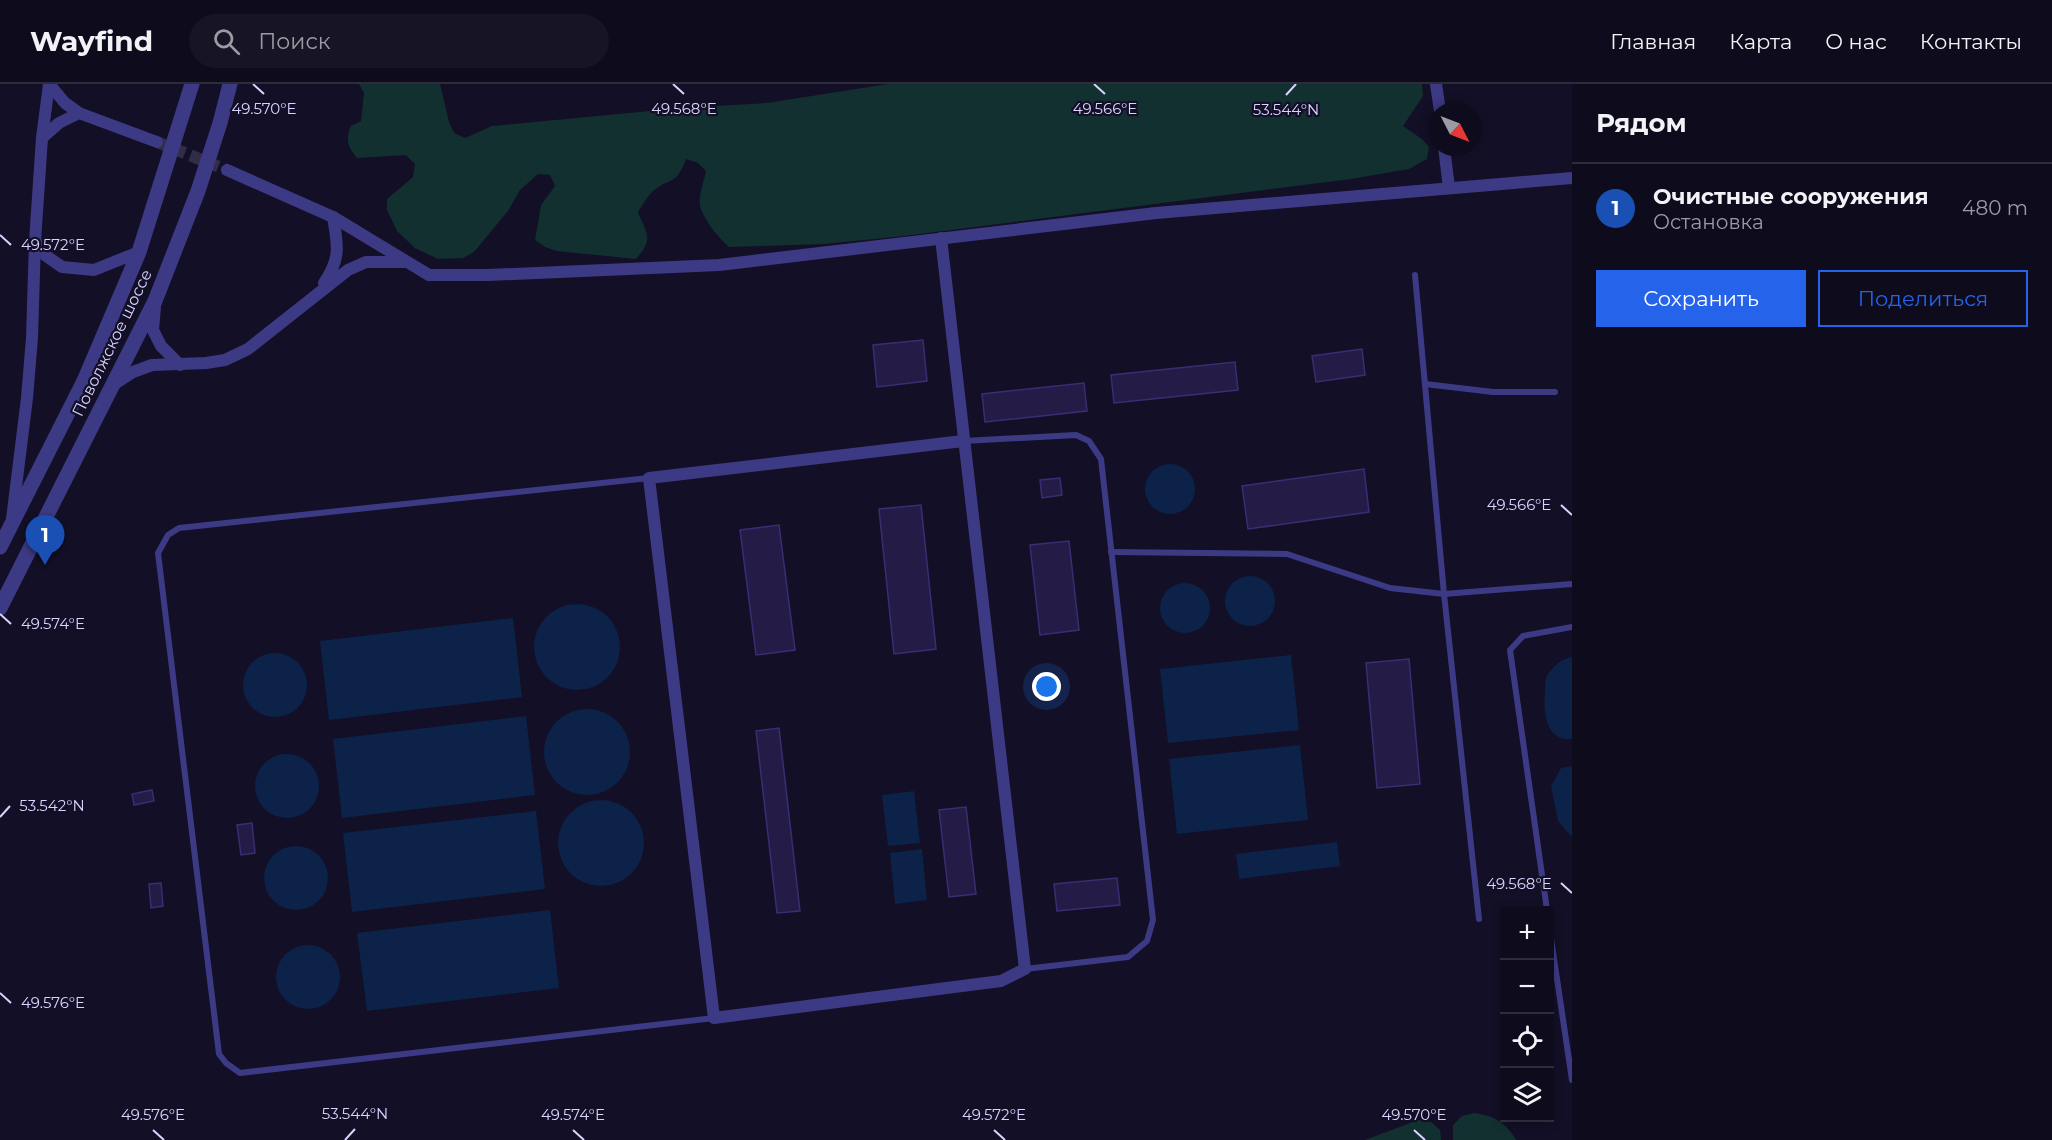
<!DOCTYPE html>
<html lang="ru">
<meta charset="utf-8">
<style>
:root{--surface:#0e0b1c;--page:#171425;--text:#f1f3f6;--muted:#9b9ba3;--line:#2e2b3b;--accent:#2563eb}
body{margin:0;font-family:Montserrat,sans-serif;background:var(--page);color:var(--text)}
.controls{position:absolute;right:18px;bottom:18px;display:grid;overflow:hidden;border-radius:0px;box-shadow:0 3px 9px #0003}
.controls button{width:54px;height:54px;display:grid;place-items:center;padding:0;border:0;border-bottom:2px solid var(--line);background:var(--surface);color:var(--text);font:30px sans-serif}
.compass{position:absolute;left:1428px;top:18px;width:54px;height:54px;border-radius:50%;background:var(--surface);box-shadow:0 3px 9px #0003;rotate:132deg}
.you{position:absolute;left:1047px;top:603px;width:21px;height:21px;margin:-15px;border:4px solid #fff;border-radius:50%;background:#1a73e8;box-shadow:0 0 0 9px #1a73e833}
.badge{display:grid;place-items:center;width:39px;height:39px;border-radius:50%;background:var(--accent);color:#fff;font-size:20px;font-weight:700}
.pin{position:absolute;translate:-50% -50px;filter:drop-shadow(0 2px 3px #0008)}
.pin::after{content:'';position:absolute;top:32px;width:21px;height:18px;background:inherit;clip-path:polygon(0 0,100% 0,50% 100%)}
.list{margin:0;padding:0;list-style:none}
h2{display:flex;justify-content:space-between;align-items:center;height:78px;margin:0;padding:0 24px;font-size:26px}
h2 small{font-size:20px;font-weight:400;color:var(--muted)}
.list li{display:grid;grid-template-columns:39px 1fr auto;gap:18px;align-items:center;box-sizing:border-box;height:90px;padding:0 24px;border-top:2px solid var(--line)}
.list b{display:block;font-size:22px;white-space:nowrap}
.list p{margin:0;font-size:20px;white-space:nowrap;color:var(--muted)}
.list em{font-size:20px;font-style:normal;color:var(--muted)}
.actions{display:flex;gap:12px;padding:18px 24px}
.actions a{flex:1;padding:14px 0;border:2px solid var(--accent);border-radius:0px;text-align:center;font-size:21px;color:var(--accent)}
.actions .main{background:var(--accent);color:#fff}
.icon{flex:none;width:33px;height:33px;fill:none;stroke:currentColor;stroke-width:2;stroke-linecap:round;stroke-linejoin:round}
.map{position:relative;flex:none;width:1572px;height:1056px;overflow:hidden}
header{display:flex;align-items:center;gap:36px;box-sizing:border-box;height:84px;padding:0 30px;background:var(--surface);border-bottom:2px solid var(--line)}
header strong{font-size:28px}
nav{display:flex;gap:33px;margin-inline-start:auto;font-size:21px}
.search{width:420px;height:54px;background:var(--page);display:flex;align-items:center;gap:15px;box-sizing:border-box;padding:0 21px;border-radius:33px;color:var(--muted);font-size:22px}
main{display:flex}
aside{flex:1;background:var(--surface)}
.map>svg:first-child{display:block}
.green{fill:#12302f}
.water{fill:#0c2248}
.building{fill:#241b47;stroke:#3b2d73;stroke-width:1.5}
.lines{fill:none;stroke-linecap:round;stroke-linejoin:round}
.minor-tunnel{stroke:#312d47;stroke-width:12;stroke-dasharray:12 6;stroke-linecap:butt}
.service{stroke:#3d3a85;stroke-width:6}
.minor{stroke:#3d3a85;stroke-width:12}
.tertiary{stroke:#3d3a85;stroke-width:15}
.ticks{fill:none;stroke:#d9d4ff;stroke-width:2}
.labels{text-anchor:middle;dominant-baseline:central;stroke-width:4.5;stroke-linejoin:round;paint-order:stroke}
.street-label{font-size:16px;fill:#d9d4ff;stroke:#130f26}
.ticks-label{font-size:15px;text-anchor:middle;fill:#d9d4ff;stroke:#130f26;stroke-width:4.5;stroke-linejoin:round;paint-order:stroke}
</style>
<header>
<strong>Wayfind</strong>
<div class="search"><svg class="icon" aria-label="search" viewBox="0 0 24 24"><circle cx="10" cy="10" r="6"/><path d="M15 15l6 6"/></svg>Поиск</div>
<nav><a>Главная</a><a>Карта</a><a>О нас</a><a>Контакты</a></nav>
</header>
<main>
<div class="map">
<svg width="1572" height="1056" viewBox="0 0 1572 1056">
<rect width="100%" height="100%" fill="#130f26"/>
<g class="green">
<path d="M359 0H440L449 38 454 49 465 54 492 42 682 24 767 19 888 0H1422L1423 12 1403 42 1422 55 1429 63 1427 75 1409 85 1351 95 904 152 824 160 729 163C719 154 706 139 701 125 697 114 704 98 706 87L698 79 686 75C676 103 670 92 652 108 647 113 642 122 638 128 647 151 654 154 636 175L557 167 545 163 535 156 541 121 555 102 550 91 538 90 520 106 508 127 474 168 463 174 438 175 415 164 397 147 387 126V115L413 93 415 80 406 71 357 74C348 63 345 56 351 42L361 37 364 9Z"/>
<path d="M1474 1029C1495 1032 1505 1038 1516 1056H1453V1041L1462 1032Z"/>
<polygon points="1418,1036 1431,1038 1440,1046 1441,1056 1365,1056"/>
</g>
<g class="water">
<circle cx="1170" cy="405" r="25"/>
<circle cx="1250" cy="517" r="25"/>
<circle cx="1185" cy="524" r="25"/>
<circle cx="577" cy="563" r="43"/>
<polygon points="513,534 522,613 329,636 320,557"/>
<circle cx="275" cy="601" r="32"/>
<polygon points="1291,571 1299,646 1168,659 1160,585"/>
<path d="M1572 573V655C1545 658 1543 626 1545 606 1545 602 1545 596 1547 592 1552 583 1562 574 1572 573Z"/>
<circle cx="587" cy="668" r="43"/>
<polygon points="526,632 535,711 342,734 333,655"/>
<polygon points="1300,661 1308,736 1177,750 1169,675"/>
<circle cx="287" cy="702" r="32"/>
<polygon points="1572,682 1572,753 1558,737 1551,702 1561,684"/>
<polygon points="914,707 920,759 888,762 882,711"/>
<circle cx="601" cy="759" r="43"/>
<polygon points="536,727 545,805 352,828 343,749"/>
<polygon points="1337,758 1340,782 1239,795 1236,770"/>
<circle cx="296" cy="794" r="32"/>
<polygon points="922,765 927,816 895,820 890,769"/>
<polygon points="550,826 559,904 367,927 357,849"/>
<circle cx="308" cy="893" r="32"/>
</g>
<g class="building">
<polygon points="923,256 927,297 877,303 873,261"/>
<polygon points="1362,265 1365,291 1316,298 1312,272"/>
<polygon points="1235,278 1238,306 1114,319 1111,291"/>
<polygon points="1084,299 1087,327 985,338 982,310"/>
<polygon points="1364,385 1369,428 1248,445 1242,402"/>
<polygon points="1060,394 1062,411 1042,414 1040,396"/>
<polygon points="921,421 936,565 894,570 879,425"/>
<polygon points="779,441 795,566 756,571 740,446"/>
<polygon points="1069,457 1079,546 1040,551 1030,461"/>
<polygon points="1409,575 1420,700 1377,704 1366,579"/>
<polygon points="779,644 800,827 777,829 756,647"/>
<polygon points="152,706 154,717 134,721 132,710"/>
<polygon points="966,723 976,810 949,813 939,726"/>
<polygon points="252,739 255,769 241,771 237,741"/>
<polygon points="1117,794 1120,821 1057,827 1054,800"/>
<polygon points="161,799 163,822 151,824 149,800"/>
</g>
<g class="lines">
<polyline class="minor-tunnel" points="157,58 227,86"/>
<g class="service">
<polyline points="1415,191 1444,510 1479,835"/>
<polyline points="1425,300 1493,308 1555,308"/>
<polyline points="964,357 1076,351 1089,357 1101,375 1153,836 1147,857 1128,873 1025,885"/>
<polyline points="649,394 179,444 168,451 158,469 219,970 226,979 240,989 714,934"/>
<polyline points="1111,468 1287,470 1390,504 1444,510 1572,500"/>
<polyline points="1547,826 1510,566 1523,552 1572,543"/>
<polyline points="1550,848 1572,996"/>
</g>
<g class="minor">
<polyline points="49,0 65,19 79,29 157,58"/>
<polyline points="1436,0 1440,27"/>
<polyline points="42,54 59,39 79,29"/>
<polyline points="1444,63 1449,104"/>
<polyline points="227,86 333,133 429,191 488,191 719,181 1156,129 1572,94"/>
<polyline points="941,154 1025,885 1001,897 714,934 649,394 963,357"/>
<polyline points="35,157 45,171 62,183 94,186 139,168"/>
<path d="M324 199C341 174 338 162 333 133"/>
<polyline points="155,223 153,246 161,262 180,281"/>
<polyline points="113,301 133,288 152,281 206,279 225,276 248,265 348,186 366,178 404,178"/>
<polyline points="12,435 27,314 32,254 35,157 42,54 49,0"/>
</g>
<g class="tertiary">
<polyline points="0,463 84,297 139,168 192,0"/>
<polyline points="0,524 155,217 198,107 220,39 230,0"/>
</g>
</g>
<path class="ticks" d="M253 0 264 10M673 0 684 10M1094 0 1105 10M1286 11 1296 0M0 151 11 161M1561 421 1572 431M0 530 11 540M0 733 10 722M1561 799 1572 809M0 909 11 919M153 1046 164 1056M573 1046 584 1056M994 1046 1005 1056M1414 1046 1425 1056M345 1056 355 1045"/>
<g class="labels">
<g class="street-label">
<text transform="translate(112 259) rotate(-64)">Поволжское шоссе</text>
</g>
</g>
<g class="ticks-label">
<text x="684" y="30">49.568°E</text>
<text x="264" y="30">49.570°E</text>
<text x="1105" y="30">49.566°E</text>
<text x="1286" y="31">53.544°N</text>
<text x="53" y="166">49.572°E</text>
<text x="1519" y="426">49.566°E</text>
<text x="53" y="545">49.574°E</text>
<text x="52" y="727">53.542°N</text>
<text x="1519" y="805">49.568°E</text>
<text x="53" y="924">49.576°E</text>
<text x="355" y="1035">53.544°N</text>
<text x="153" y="1036">49.576°E</text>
<text x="573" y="1036">49.574°E</text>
<text x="994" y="1036">49.572°E</text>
<text x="1414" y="1036">49.570°E</text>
</g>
</svg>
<div class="controls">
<button>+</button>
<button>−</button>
<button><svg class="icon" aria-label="locate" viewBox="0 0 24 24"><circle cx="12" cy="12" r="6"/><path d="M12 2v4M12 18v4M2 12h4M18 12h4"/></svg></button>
<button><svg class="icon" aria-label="layers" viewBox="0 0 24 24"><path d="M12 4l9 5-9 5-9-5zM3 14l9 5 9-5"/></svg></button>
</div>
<svg class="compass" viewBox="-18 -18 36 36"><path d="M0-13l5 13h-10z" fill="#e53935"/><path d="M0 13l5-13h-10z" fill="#9b9ba3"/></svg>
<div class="you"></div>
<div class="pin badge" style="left:45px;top:481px;background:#1a4fb4">1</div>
</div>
<aside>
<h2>Рядом<small></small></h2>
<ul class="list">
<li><span class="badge" style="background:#1a4fb4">1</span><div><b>Очистные сооружения</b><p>Остановка</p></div><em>480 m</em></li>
</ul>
<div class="actions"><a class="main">Сохранить</a><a>Поделиться</a></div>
</aside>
</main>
